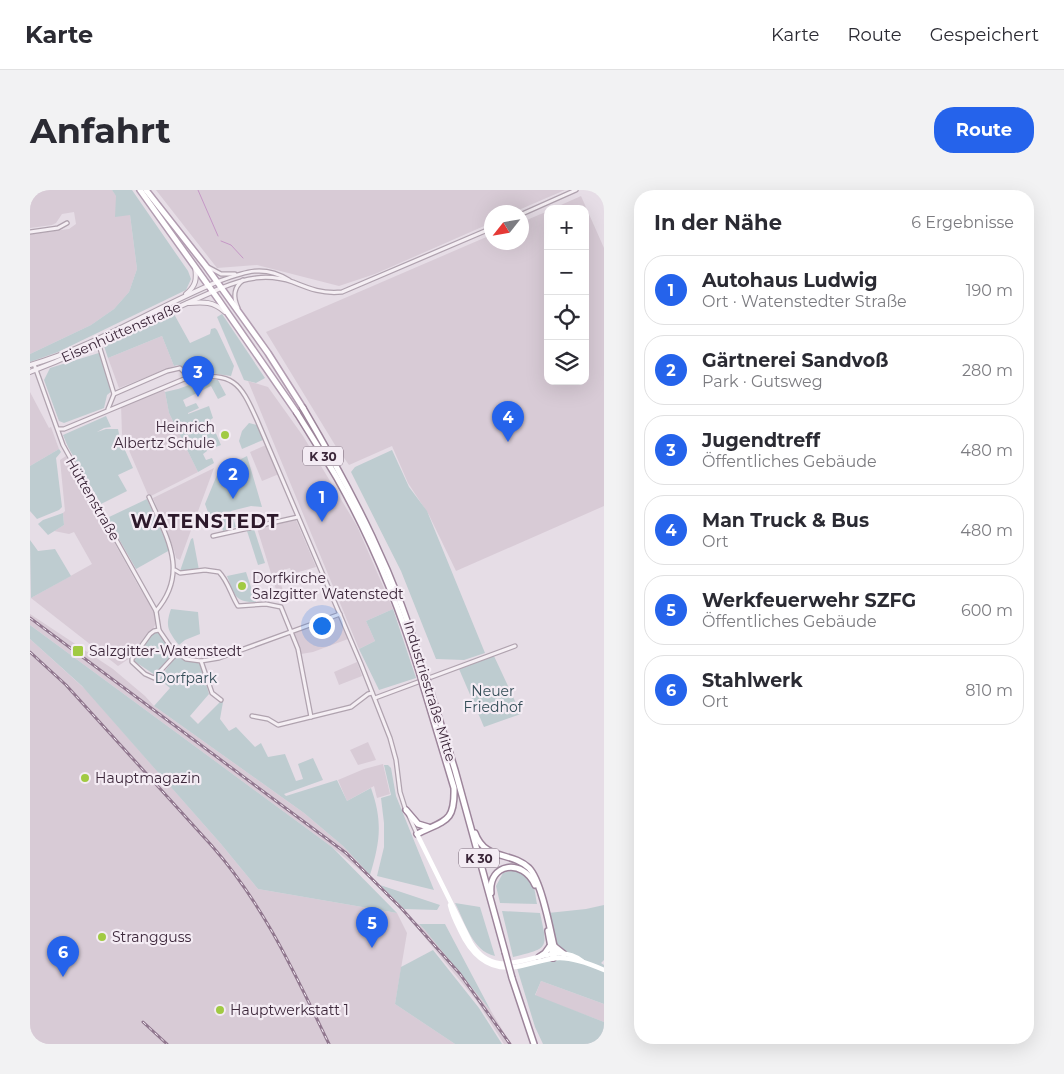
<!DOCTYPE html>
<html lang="de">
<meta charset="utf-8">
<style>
:root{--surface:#fff;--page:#f2f2f3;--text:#2b2b33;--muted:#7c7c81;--line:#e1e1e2;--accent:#2563eb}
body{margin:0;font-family:Montserrat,sans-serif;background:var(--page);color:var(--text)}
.controls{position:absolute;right:15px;top:15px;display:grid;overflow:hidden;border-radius:10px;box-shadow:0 5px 20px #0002}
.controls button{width:45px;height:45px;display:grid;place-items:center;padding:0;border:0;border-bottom:1px solid var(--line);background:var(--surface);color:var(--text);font:25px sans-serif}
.compass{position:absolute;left:454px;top:15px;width:45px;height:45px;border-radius:50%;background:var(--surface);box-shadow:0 5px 20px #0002;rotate:239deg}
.you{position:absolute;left:291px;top:435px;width:18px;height:18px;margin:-12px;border:4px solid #fff;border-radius:50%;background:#1a73e8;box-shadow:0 0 0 8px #1a73e833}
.badge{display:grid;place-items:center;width:32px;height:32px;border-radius:50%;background:var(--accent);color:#fff;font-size:16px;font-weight:700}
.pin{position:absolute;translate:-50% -41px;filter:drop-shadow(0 1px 2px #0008)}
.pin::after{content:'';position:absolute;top:26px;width:18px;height:15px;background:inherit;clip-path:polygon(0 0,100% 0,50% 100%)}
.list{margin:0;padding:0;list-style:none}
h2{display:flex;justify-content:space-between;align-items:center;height:65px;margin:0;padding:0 20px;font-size:21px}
h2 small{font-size:16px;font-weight:400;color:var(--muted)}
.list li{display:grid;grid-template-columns:32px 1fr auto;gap:15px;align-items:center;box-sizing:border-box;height:70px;margin:0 10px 10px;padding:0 10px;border:1px solid var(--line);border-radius:20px}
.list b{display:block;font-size:19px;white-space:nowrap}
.list p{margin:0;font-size:16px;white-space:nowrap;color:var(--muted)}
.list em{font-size:16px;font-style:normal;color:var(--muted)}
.icon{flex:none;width:28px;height:28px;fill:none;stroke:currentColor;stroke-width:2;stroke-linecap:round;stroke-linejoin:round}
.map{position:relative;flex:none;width:574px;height:854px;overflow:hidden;border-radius:20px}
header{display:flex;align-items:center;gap:30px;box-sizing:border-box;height:70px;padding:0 25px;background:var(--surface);border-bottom:1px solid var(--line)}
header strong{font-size:24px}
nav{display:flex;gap:28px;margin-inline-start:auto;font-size:18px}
.intro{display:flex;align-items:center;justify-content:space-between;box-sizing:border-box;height:120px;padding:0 30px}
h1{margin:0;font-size:35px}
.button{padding:12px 22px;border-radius:20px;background:var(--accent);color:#fff;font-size:18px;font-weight:700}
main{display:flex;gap:30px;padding:0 30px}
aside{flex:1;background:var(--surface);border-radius:20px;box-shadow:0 5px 20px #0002}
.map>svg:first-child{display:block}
.built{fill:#d8cbd6}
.green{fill:#beccd0}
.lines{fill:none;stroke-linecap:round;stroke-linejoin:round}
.stream{stroke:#c598c6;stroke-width:1}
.minor-casing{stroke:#b0a3af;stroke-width:5.5}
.tertiary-casing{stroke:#b0a3af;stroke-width:6}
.primary-casing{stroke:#b29db1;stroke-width:8}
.trunk-casing{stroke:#9d859b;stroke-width:8}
.minor{stroke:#f5eff4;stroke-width:3}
.tertiary{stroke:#f5eff4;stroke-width:4}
.secondary{stroke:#fff;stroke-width:4.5}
.primary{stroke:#fff;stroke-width:5}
.trunk{stroke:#fff;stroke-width:5}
.rail-casing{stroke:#90778e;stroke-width:3}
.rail{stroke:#f4ecf4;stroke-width:1;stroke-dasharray:4;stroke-linecap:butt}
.trunk-bridge-casing{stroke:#9d859b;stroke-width:8;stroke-linecap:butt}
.trunk-bridge{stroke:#fff;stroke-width:5}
.poi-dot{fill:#a1ca43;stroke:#f4ecf4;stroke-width:2}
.labels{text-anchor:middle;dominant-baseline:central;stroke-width:4.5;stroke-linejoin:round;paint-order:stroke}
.shield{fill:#f4ecf4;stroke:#736272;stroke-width:1}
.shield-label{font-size:12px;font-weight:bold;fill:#3c273a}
.street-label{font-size:14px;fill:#3c273a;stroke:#f4ecf4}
.poi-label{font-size:14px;fill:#3c273a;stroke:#f4ecf4;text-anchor:start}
.park-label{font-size:14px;fill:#354e58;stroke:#f4ecf4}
.district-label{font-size:19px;font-weight:bold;letter-spacing:1px;fill:#2d192b;stroke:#f4ecf4}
</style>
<header>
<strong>Karte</strong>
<nav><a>Karte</a><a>Route</a><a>Gespeichert</a></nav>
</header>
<div class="intro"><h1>Anfahrt</h1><a class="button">Route</a></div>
<main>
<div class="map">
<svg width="574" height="854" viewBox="0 0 574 854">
<rect width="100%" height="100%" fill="#e6dde6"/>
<g class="built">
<polygon points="0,0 82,0 100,25 107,79 99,102 84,119 61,135 0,164 0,44 39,39 46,34 44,22 32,24 26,33 22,35 0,38"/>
<polygon points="126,0 535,0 484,22 462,22 461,33 345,84 309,96 227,75 187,78"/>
<polygon points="551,6 574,58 574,316 426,381 399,325 378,293 362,256 319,275 305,255 236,142 461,45 462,52 492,52 492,32 518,21 518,191 555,191 555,19 522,19"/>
<polygon points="132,146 144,176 89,198 78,168"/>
<polygon points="218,191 238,197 273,246 327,336 363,419 336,431 345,451 329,459"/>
<polygon points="132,198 135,202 139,223 168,282 119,307 92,244 91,215"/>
<polygon points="0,202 19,238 21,237 29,259 0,276"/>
<polygon points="236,255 249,284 232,291 220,262"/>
<polygon points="36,266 109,397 126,423 126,433 123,439 100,468 88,476 1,408 62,374 44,342 39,344 24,341 34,335 33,323 35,321 30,270"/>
<polygon points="184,278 150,370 146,368 144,360 123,308"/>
<polygon points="266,330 286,377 262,384 260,378 247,382 254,404 248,406 227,338"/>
<polygon points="0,424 83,479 115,506 124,516 274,623 313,656 340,685 337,686 302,657 0,435"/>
<polygon points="309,427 318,449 283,462 271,464 262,442"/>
<polygon points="0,449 56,500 191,654 228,699 367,723 377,743 365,814 425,854 0,854"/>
<polygon points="327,472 332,486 309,495 304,482"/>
<polygon points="338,552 346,570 328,575 320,560"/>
<polygon points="353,574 360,604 347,608 344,596 317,611 308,590 334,579"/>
<polygon points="383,733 389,734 394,739 461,821 481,854 474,854 446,810"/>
<polygon points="511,791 574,814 574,832 505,806"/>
</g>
<g class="green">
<polygon points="82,0 102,0 158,81 161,89 156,100 28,162 0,172 0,164 61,135 84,119 99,102 107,79 100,25 85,27 86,6"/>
<polygon points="144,124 160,153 180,144 181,139 185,138 187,140 204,176 201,186 180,183 158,183 148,175 144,176 132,146 78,168 74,156"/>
<polygon points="192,124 235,188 226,193 214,190 187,127"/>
<polygon points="72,162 83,200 77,205 74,218 34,233 29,231 14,190 20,178"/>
<polygon points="173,190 188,190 196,205 188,209 181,196 153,210 156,217 166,213 169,218 158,223 158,224 179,216 183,228 180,230 191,255 178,260 173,250 177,245 173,238 158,244 155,238 158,245 172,238 176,245 171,250 177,261 173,264 176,270 182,268 184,273 168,282 139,223 135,202 148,199"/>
<polygon points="76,226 81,237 74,238 67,242 76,239 88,239 90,249 103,278 88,285 97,301 71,314 38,257 33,245"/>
<polygon points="219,233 227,235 233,250 212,259 209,251 212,241"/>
<polygon points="29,259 31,262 26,268 32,317 29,320 7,329 0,321 0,276"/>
<polygon points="362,260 379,297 397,321 455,463 434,470 406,469 371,381 321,282 325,277"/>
<polygon points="217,266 232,317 221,316 201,321 206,337 193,341 188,323 179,325 175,314 189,280"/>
<polygon points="117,309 140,360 106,379 77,328"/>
<polygon points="33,323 34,335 18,345 8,334 13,330"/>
<polygon points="224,339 235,373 228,375 217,341"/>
<polygon points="163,348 169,380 153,382 150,381 161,349"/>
<polygon points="0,350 8,361 25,359 41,386 1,408"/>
<path d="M216 382 226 412C204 413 204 403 197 386Z"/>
<path d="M141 419 168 422 170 444 155 450 149 455C138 441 135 436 141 419Z"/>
<polygon points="363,419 386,488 349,500 329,459 345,451 336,431"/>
<polygon points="0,435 302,657 367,723 228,699 191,654 52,496 0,449"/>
<polygon points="128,441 144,463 125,485 104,471 120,445 124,442"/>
<path d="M147 465 170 474 179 504 160 526 168 534 191 511 193 512 190 529 199 541 206 537 225 557 231 553 238 567 255 564 266 591 273 589 268 574 283 568 293 590 254 604 256 606 307 590 317 611 341 598C353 632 350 652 340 685L313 656 274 623 124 516 140 498 129 489Z"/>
<polygon points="464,466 491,524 454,537 429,479"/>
<polygon points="354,575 358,575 361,578 366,606 404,700 347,686 354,657 354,633 351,608 361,605"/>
<path d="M484 680C504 689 504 694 507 714L470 713 466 696 473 683Z"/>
<polygon points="350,695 410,715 407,720 374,719"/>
<path d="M425 713 450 717 465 766C442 761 435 732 425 713Z"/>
<polygon points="574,715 574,770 571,773 574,775 574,814 511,791 505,805 574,832 574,854 513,854 505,837 487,778 524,769 518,723 556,719"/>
<path d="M472 721 510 723C518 759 519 758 483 767Z"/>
<polygon points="389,734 415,734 461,821 394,739"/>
<polygon points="403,760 449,818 472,854 425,854 365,814 371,777"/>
</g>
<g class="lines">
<g class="stream">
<polyline points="168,0 188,46"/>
<polyline points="191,51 201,55 213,68"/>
</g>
<g class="minor-casing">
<g id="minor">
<polyline points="492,24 546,0"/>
<polyline points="0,42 28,38 37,33"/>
<polyline points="178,77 191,84 205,84"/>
<path d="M187 92C214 82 233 74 259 90"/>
<path d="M191 98C215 88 237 83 263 92 280 99 293 104 312 102L462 38"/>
<path d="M208 118C203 107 203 98 213 90"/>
<polyline points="68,152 84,204 78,219"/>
<polyline points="4,174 33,255 126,421 129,440 142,459 156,469 171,471 189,468 310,424"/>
<polyline points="84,204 137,181 150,178 159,187"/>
<path d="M28 239H34L159 187C204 184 209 190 227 230L331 474 360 548 366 570 370 602 376 621"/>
<path d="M119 307C136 346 160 382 126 421"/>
<polyline points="183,346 268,327"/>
<path d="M145 380 150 383 175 380 189 382C198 391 201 405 208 416L236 414 251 417 268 459 281 527"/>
<polyline points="129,440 124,441 120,444 102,469 102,472 115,484 124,488 147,463"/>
<polyline points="171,471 182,503 191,510"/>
<polyline points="345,508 485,456"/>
<polyline points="222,526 238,529 248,535 321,517 338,504 342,503"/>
<polyline points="379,626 387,644"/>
</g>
</g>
<g class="tertiary-casing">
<g id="tertiary">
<path d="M156 104C166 96 167 89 165 77"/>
<path d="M158 113C173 112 183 111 195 122"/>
<path d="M0 175C66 156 124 118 187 92"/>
<polyline points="0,182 25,172 191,98"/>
</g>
</g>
<g class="primary-casing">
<g id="primary">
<polyline points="110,0 188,109 267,223"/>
<polyline points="116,0 175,75 238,163 273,218"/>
</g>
</g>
<g class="trunk-casing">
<g id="trunk">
<path d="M273 218C323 303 366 386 394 482"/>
<path d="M267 223C280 244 294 266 307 288 342 350 369 416 390 484"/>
<polyline points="398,493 425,580 475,762"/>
<polyline points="376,620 388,634 398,637"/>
<path d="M445 643C455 671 481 661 499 678 511 690 520 738 524 756L525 761 523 768"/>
<path d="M387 644C415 630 425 633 424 598L393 495"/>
<path d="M461 703C458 673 493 668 505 695"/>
<polyline points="518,741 523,768"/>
<polyline points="524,756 534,764"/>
<polyline points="509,767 515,763 520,756"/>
<polyline points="482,788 504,854"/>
</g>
</g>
<use href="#minor" class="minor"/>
<use href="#tertiary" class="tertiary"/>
<g class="secondary">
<path d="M387 644 441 753C471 802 519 744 552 771"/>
<path d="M420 715C422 724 426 732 430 740 441 764 457 781 485 777 500 775 515 768 530 768 545 768 560 774 574 780"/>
</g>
<use href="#primary" class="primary"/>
<use href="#trunk" class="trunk"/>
<g class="rail-casing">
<g id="rail">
<polyline points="0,428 316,663 372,719 430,784 480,854"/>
<path d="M0 462 36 495 182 656C234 715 265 784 299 854"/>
<polyline points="113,832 137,854"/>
</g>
</g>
<use href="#rail" class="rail"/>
<g class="trunk-bridge-casing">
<g id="trunk-bridge">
<polyline points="394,482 398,493"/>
<polyline points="390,484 393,495"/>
<polyline points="475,762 482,788"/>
</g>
</g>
<use href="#trunk-bridge" class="trunk-bridge"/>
</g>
<g class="poi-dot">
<circle cx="195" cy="245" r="5"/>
<circle cx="212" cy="396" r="5"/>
<rect x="42" y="455" width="12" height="12" rx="2.5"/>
<circle cx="55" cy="588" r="5"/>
<circle cx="72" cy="747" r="5"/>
<circle cx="190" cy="820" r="5"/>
</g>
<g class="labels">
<g class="shield">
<rect x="273" y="256.5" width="40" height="19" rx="4"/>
<rect x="429" y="658.5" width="40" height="19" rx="4"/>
</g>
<g class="shield-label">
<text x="293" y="266">K 30</text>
<text x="449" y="668">K 30</text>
</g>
<g class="street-label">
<text transform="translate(91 142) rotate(-24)">Eisenhüttenstraße</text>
<text transform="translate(63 309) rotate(60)">Hüttenstraße</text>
<text transform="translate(400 501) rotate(73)">Industriestraße Mitte</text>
</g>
<g class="poi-label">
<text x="185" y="237" text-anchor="end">Heinrich<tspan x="185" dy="16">Albertz Schule</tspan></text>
<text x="222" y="388">Dorfkirche<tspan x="222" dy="16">Salzgitter Watenstedt</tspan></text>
<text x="59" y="461">Salzgitter-Watenstedt</text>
<text x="65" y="588">Hauptmagazin</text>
<text x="82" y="747">Strangguss</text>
<text x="200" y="820">Hauptwerkstatt 1</text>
</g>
<g class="park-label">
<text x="156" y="488">Dorfpark</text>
<text x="463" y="501">Neuer<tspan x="463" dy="16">Friedhof</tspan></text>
</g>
<g class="district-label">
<text x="175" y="331">WATENSTEDT</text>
</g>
</g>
</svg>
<div class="controls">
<button>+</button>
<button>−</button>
<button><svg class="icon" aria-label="locate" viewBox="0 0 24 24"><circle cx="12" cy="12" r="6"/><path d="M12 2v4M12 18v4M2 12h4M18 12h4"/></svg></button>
<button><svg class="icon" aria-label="layers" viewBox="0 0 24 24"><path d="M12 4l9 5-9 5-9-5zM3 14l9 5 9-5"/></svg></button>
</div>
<svg class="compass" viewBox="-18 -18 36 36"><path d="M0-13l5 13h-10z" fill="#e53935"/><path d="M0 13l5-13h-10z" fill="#7c7c81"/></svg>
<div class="you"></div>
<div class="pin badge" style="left:292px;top:332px">1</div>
<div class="pin badge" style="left:203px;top:309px">2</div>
<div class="pin badge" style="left:168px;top:207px">3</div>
<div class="pin badge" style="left:478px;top:252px">4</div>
<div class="pin badge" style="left:342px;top:758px">5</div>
<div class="pin badge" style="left:33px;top:787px">6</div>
</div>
<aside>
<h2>In der Nähe<small>6 Ergebnisse</small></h2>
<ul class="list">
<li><span class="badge">1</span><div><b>Autohaus Ludwig</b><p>Ort · Watenstedter Straße</p></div><em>190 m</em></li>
<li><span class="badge">2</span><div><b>Gärtnerei Sandvoß</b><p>Park · Gutsweg</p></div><em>280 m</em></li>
<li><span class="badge">3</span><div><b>Jugendtreff</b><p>Öffentliches Gebäude</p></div><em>480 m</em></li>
<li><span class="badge">4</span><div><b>Man Truck &amp; Bus</b><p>Ort</p></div><em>480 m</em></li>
<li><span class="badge">5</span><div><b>Werkfeuerwehr SZFG</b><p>Öffentliches Gebäude</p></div><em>600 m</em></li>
<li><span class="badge">6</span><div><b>Stahlwerk</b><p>Ort</p></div><em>810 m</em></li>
</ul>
</aside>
</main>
